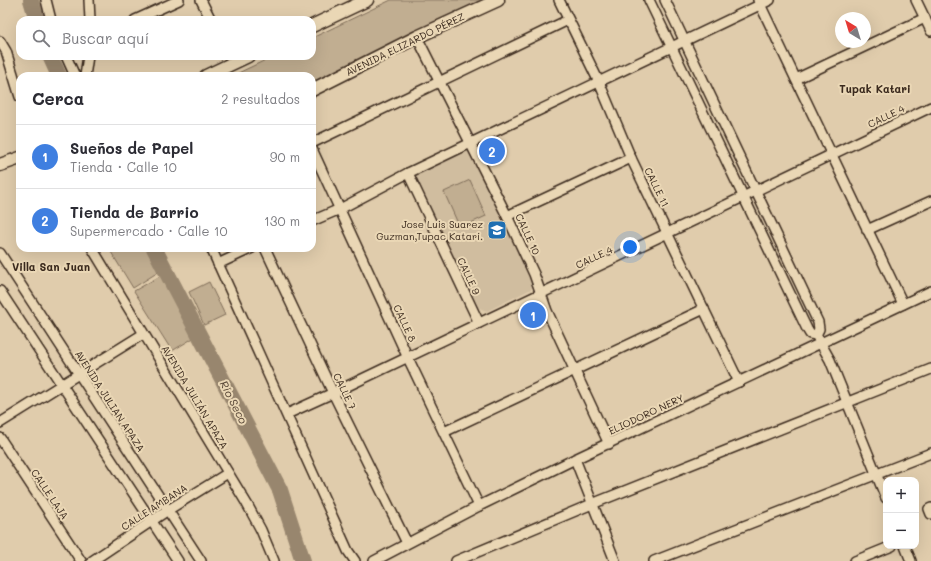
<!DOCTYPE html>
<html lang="es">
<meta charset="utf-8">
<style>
:root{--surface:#fff;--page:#f7f7f7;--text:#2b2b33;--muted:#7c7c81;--line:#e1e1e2;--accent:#1f6fb2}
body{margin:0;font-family:Mali,sans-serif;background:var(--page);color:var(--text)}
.controls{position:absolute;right:12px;bottom:12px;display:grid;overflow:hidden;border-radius:8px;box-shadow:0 4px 16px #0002}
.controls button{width:36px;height:36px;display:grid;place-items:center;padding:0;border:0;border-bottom:1px solid var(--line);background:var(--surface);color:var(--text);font:20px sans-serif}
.compass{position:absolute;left:835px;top:12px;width:36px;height:36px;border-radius:50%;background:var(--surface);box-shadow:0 4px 16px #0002;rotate:322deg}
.you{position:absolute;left:630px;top:247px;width:14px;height:14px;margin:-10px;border:3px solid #fff;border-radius:50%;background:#1a73e8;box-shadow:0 0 0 6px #1a73e833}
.badge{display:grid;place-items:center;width:26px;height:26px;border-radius:50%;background:var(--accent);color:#fff;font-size:13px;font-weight:700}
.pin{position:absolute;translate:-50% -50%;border:2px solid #fff;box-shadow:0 1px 4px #0006}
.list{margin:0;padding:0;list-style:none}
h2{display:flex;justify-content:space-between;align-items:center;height:52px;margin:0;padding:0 16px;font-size:17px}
h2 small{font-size:13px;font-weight:400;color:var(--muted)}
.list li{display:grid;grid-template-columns:26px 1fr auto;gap:12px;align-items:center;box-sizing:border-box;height:64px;padding:0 16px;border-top:1px solid var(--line)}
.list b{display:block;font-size:15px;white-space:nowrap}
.list p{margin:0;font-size:13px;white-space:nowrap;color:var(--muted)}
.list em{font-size:13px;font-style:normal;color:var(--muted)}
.icon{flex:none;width:22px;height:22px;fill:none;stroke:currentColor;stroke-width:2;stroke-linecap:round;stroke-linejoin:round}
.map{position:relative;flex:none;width:931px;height:561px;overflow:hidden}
.search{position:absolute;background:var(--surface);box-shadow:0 4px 16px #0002;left:16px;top:16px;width:300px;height:44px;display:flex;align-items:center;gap:10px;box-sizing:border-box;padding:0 14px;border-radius:12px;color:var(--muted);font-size:15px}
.panel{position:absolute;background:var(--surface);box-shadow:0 4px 16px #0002;left:16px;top:72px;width:300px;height:180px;border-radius:12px}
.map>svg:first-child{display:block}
.built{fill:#d0bd9f}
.park{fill:#c1ae91;stroke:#7e6c58}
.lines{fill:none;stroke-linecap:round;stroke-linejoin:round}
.river{stroke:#98866e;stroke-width:16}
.minor-casing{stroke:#3b2a1e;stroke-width:12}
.major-casing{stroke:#3b2a1e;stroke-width:15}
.minor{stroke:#ead7b5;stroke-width:9}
.major{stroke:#ead7b5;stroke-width:12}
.labels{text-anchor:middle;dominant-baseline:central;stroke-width:4;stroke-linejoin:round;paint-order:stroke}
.street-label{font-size:10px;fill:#3b2a1e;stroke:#ead7b5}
.poi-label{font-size:10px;fill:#3b2a1e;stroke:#ead7b5;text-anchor:end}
.neighbourhood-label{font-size:11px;font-weight:bold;fill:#3b2a1e;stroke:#ead7b5}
.water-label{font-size:11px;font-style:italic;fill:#524132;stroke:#ead7b5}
</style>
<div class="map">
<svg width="931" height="561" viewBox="0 0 931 561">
<rect width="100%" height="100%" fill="#e0ccac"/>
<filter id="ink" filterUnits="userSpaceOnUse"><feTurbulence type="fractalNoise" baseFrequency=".025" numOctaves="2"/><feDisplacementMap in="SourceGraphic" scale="8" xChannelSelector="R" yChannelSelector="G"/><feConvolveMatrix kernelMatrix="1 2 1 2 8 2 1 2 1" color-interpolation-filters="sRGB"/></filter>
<g filter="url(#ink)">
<polygon class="built" points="467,150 471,152 533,284 531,289 487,311 479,308 415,176"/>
<g class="park">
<polygon points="391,0 485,0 312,82 312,76 232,76 274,56 312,56 312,38"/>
<polygon points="470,180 486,216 460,228 444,192"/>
<polygon points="118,248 146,248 160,271 133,288 111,252"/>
<polygon points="162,275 195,337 172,351 134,291"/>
<polygon points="209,282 225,315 204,325 189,292"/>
</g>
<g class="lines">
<g class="river">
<polyline points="31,0 37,20"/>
<polyline points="50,56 59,76"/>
<polyline points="154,248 280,490 303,561"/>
</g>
<g class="minor-casing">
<g id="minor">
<polyline points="46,0 51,20"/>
<polyline points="89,0 90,20"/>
<polyline points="201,0 211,20"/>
<polyline points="559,0 599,82 631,158 739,382"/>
<polyline points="649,0 807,329 810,334 816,335 830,360 886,498"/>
<polyline points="665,0 818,322 819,329 816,335"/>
<polyline points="758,0 903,304"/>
<polyline points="916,0 931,31"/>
<polyline points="135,20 179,0"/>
<polyline points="417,37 507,216 534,274 547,311 609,444"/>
<polyline points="0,41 6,51 20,97"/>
<polyline points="66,56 75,76"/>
<polyline points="85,76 88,56"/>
<polyline points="796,79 925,18"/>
<polyline points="312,143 568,20"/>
<polyline points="312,149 408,358 479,506"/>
<polyline points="408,173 479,323"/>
<polyline points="507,216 631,158"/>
<polyline points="312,221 340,209 408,173 770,0"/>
<polyline points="867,230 931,201"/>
<polyline points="92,248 247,504 261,530 274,561"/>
<polyline points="211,248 348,551 355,561"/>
<polyline points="265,248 333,393 407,543"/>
<polyline points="0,253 201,561"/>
<polyline points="218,264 252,248"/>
<polyline points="0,291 178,561"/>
<polyline points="287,414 333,393 931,107"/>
<polyline points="0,423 143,334"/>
<polyline points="444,432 704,309"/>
<polyline points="0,438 81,561"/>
<polyline points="575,459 615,561"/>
<polyline points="931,508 929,509 931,514"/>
<polyline points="905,546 911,561"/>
<polyline points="92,561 168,510 228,473"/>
<polyline points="374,561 479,506 575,459 931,291"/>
<polyline points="456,561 592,504 931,369"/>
<polyline points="654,561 931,453"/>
<polyline points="855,561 892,546"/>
</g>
</g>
<g class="major-casing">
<g id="major">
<polyline points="312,26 367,0"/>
<polyline points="206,76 248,56"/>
<polyline points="312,90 417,37 498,0"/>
<polyline points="0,165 20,158"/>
</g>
</g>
<use href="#minor" class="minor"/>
<use href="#major" class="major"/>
</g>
</g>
<defs>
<g id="school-square" transform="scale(1)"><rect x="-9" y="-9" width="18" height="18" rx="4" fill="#1f6fb2" stroke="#ead7b5"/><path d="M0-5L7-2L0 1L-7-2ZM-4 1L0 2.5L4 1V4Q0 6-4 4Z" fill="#fff"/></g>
</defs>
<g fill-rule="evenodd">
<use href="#school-square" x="497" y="230"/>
</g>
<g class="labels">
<g class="street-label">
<text transform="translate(405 44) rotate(-26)">AVENIDA ELIZARDO PÉREZ</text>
<text transform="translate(886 116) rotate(-26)">CALLE 4</text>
<text transform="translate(657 187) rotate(64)">CALLE 11</text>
<text transform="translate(528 234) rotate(65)">CALLE 10</text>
<text transform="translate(594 257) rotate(-25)">CALLE 4</text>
<text transform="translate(469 276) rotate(65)">CALLE 9</text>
<text transform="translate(405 323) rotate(65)">CALLE 8</text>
<text transform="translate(345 391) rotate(64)">CALLE 7</text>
<text transform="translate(195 397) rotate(59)">AVENIDA JULIÁN APAZA</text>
<text transform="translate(110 401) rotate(57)">AVENIDA JULIAN APAZA</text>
<text transform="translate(646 414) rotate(-25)">ELIODORO NERY</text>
<text transform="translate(50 494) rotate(56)">CALLE LAJA</text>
<text transform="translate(154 507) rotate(-33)">CALLE AMBANA</text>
</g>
<g class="poi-label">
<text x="483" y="224">Jose Luis Suarez<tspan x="483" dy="12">Guzman,Tupac Katari.</tspan></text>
</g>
<g class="neighbourhood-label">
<text x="875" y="88">Tupak Katari</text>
<text x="51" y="266">Villa San Juan</text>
</g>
<g class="water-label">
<text transform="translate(234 402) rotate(63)">Río Seco</text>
</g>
</g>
</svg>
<div class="controls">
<button>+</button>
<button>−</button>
</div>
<svg class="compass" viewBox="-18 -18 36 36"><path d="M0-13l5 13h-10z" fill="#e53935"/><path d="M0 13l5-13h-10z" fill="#7c7c81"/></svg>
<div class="you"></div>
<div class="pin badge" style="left:533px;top:315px;background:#3f7fe0">1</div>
<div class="pin badge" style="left:492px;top:151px;background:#3f7fe0">2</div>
<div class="search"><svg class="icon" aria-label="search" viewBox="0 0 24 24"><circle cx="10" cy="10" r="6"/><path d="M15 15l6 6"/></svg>Buscar aquí</div>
<section class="panel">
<h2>Cerca<small>2 resultados</small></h2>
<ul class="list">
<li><span class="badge" style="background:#3f7fe0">1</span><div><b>Sueños de Papel</b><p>Tienda · Calle 10</p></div><em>90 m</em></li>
<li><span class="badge" style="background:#3f7fe0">2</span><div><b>Tienda de Barrio</b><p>Supermercado · Calle 10</p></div><em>130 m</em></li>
</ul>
</section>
</div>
